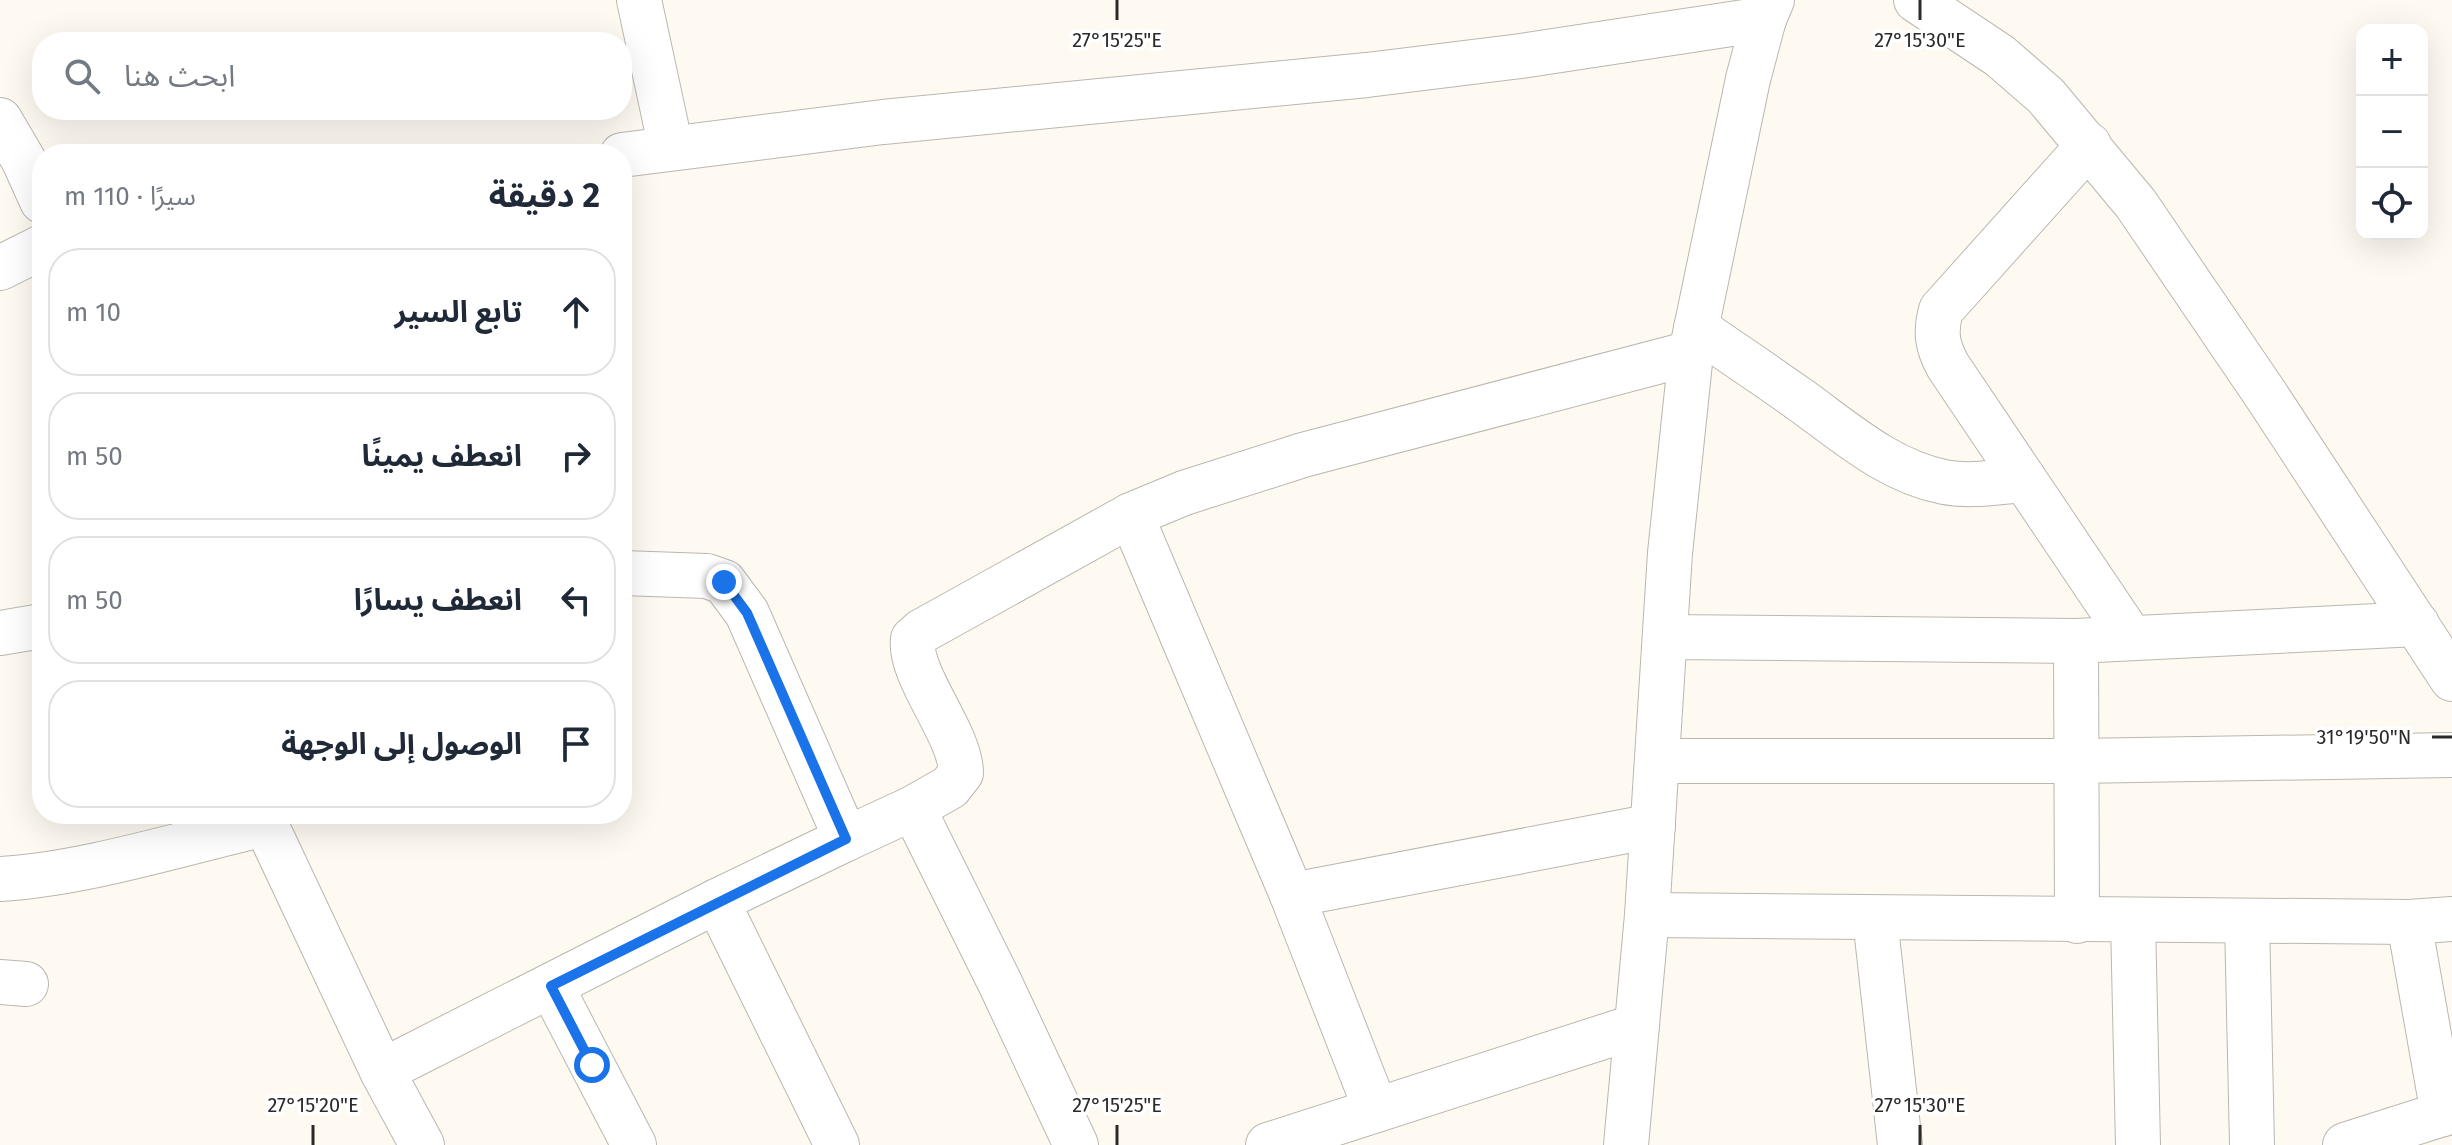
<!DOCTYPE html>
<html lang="ar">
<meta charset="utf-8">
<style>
:root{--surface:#fff;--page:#f6f6f7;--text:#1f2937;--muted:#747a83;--line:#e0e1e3}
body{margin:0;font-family:"Fira Sans","Noto Sans Arabic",sans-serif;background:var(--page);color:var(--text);direction:rtl}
.controls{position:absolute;right:24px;top:24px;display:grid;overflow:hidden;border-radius:16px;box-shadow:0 8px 32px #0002}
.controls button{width:72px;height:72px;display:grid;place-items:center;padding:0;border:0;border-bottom:2px solid var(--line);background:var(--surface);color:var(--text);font:40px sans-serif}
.stop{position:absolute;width:24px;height:24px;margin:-18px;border:6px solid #1a73e8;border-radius:50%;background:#fff}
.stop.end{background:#1a73e8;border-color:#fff;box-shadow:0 2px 8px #0008}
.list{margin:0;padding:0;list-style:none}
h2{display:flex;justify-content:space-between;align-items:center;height:104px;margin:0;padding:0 32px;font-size:34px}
h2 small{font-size:26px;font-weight:400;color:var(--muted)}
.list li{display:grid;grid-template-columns:52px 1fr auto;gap:24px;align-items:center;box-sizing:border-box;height:128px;margin:0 16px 16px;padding:0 16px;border:2px solid var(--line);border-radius:32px}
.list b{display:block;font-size:30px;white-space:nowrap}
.list em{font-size:26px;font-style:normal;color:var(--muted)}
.icon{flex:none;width:44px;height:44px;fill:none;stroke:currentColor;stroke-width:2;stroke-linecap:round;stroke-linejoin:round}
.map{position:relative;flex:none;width:2452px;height:1145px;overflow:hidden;direction:ltr}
.search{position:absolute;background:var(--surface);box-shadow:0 8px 32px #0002;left:32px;top:32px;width:600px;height:88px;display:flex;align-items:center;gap:20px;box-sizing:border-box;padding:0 28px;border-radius:32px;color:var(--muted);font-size:30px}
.panel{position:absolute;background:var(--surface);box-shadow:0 8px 32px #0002;left:32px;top:144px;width:600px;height:680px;border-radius:32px;direction:rtl}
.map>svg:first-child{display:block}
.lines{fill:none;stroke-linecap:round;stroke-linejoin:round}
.minor-casing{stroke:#bab7af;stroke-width:46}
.minor{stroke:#fff;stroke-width:44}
.route{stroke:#1a73e8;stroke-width:10}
.ticks{fill:none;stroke:#2c2a28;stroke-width:3}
.ticks-label{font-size:20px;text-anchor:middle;fill:#2c2a28;stroke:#fff;stroke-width:7;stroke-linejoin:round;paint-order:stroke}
</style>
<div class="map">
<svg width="2452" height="1145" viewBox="0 0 2452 1145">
<rect width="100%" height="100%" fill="#fefaf2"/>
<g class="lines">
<g class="minor-casing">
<g id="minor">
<polyline points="639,0 671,148"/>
<polyline points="1916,0 2000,56 2046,96 2136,204 2266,395 2452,679"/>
<polyline points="0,120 24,161 42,201"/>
<path d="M2089 145 1941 310C1935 332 1937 346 1948 366L2131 638"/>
<polyline points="622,155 883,122 1367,75 1521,56 1764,19 1772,0"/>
<polyline points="0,268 42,247"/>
<path d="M1696 328C1731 352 1767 376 1802 401 1846 433 1889 471 1944 482 1970 487 1996 482 2023 480"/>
<polyline points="1131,515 1292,895 1376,1110"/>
<polyline points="622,573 707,576 724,582 747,613 846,839 717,901 837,1145"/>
<polyline points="0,633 42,626"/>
<polyline points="1665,637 2076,641 2417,624"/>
<polyline points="2076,641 2077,921"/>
<polyline points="1657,761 2076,761 2452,755"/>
<path d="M913 808 950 787 961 773C961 734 908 675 913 639L922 631 1131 515 1184 493 1303 455 1691 353"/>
<polyline points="261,814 382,1071 422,1145"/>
<polyline points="846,839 913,808 1000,983 1076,1145"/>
<path d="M0 879C85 874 182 843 265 824"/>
<polyline points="1292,895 1653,826"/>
<polyline points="1647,915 2409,922 2452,919"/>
<polyline points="1875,918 1900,1145"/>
<polyline points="2133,921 2138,1145"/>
<polyline points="2247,922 2252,1145"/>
<polyline points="2409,922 2443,1114"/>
<polyline points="0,982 26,984"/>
<polyline points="551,986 634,1145"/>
<polyline points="382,1071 717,901"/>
<polyline points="1268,1145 1637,1026"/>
<polyline points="1626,1145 1647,915 1670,553 1691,353 1748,79 1764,19"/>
<polyline points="2345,1145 2452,1111"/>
</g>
</g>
<use href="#minor" class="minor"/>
</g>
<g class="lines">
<polyline class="route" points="592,1065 551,986 846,839 747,613 724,582"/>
</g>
<path class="ticks" d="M1117 0V20M1920 0V20M2432 737H2452M313 1125V1145M1117 1125V1145M1920 1125V1145"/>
<g class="ticks-label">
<text x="1117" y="47">27°15'25"E</text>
<text x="1920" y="47">27°15'30"E</text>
<text x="2364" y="744">31°19'50"N</text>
<text x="313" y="1112">27°15'20"E</text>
<text x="1117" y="1112">27°15'25"E</text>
<text x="1920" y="1112">27°15'30"E</text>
</g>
</svg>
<div class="controls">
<button>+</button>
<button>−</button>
<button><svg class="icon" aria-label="locate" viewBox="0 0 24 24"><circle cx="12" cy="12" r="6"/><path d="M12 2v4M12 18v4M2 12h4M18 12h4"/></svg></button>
</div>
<div class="stop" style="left:592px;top:1065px"></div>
<div class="stop end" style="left:724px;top:582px"></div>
<div class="search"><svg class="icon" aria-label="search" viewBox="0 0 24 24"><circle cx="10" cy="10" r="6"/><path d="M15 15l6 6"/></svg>ابحث هنا</div>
<section class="panel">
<h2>2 دقيقة<small>سيرًا · 110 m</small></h2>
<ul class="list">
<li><svg class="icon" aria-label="ahead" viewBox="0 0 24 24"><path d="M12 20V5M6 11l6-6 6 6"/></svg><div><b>تابع السير</b></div><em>10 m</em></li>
<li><svg class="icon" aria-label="right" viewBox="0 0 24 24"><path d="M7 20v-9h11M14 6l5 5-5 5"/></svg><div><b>انعطف يمينًا</b></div><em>50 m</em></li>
<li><svg class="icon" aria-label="left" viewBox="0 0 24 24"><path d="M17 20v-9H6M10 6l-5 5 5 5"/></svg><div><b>انعطف يسارًا</b></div><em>50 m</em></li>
<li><svg class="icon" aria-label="arrive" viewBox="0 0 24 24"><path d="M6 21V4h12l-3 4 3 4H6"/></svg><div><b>الوصول إلى الوجهة</b></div></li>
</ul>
</section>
</div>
